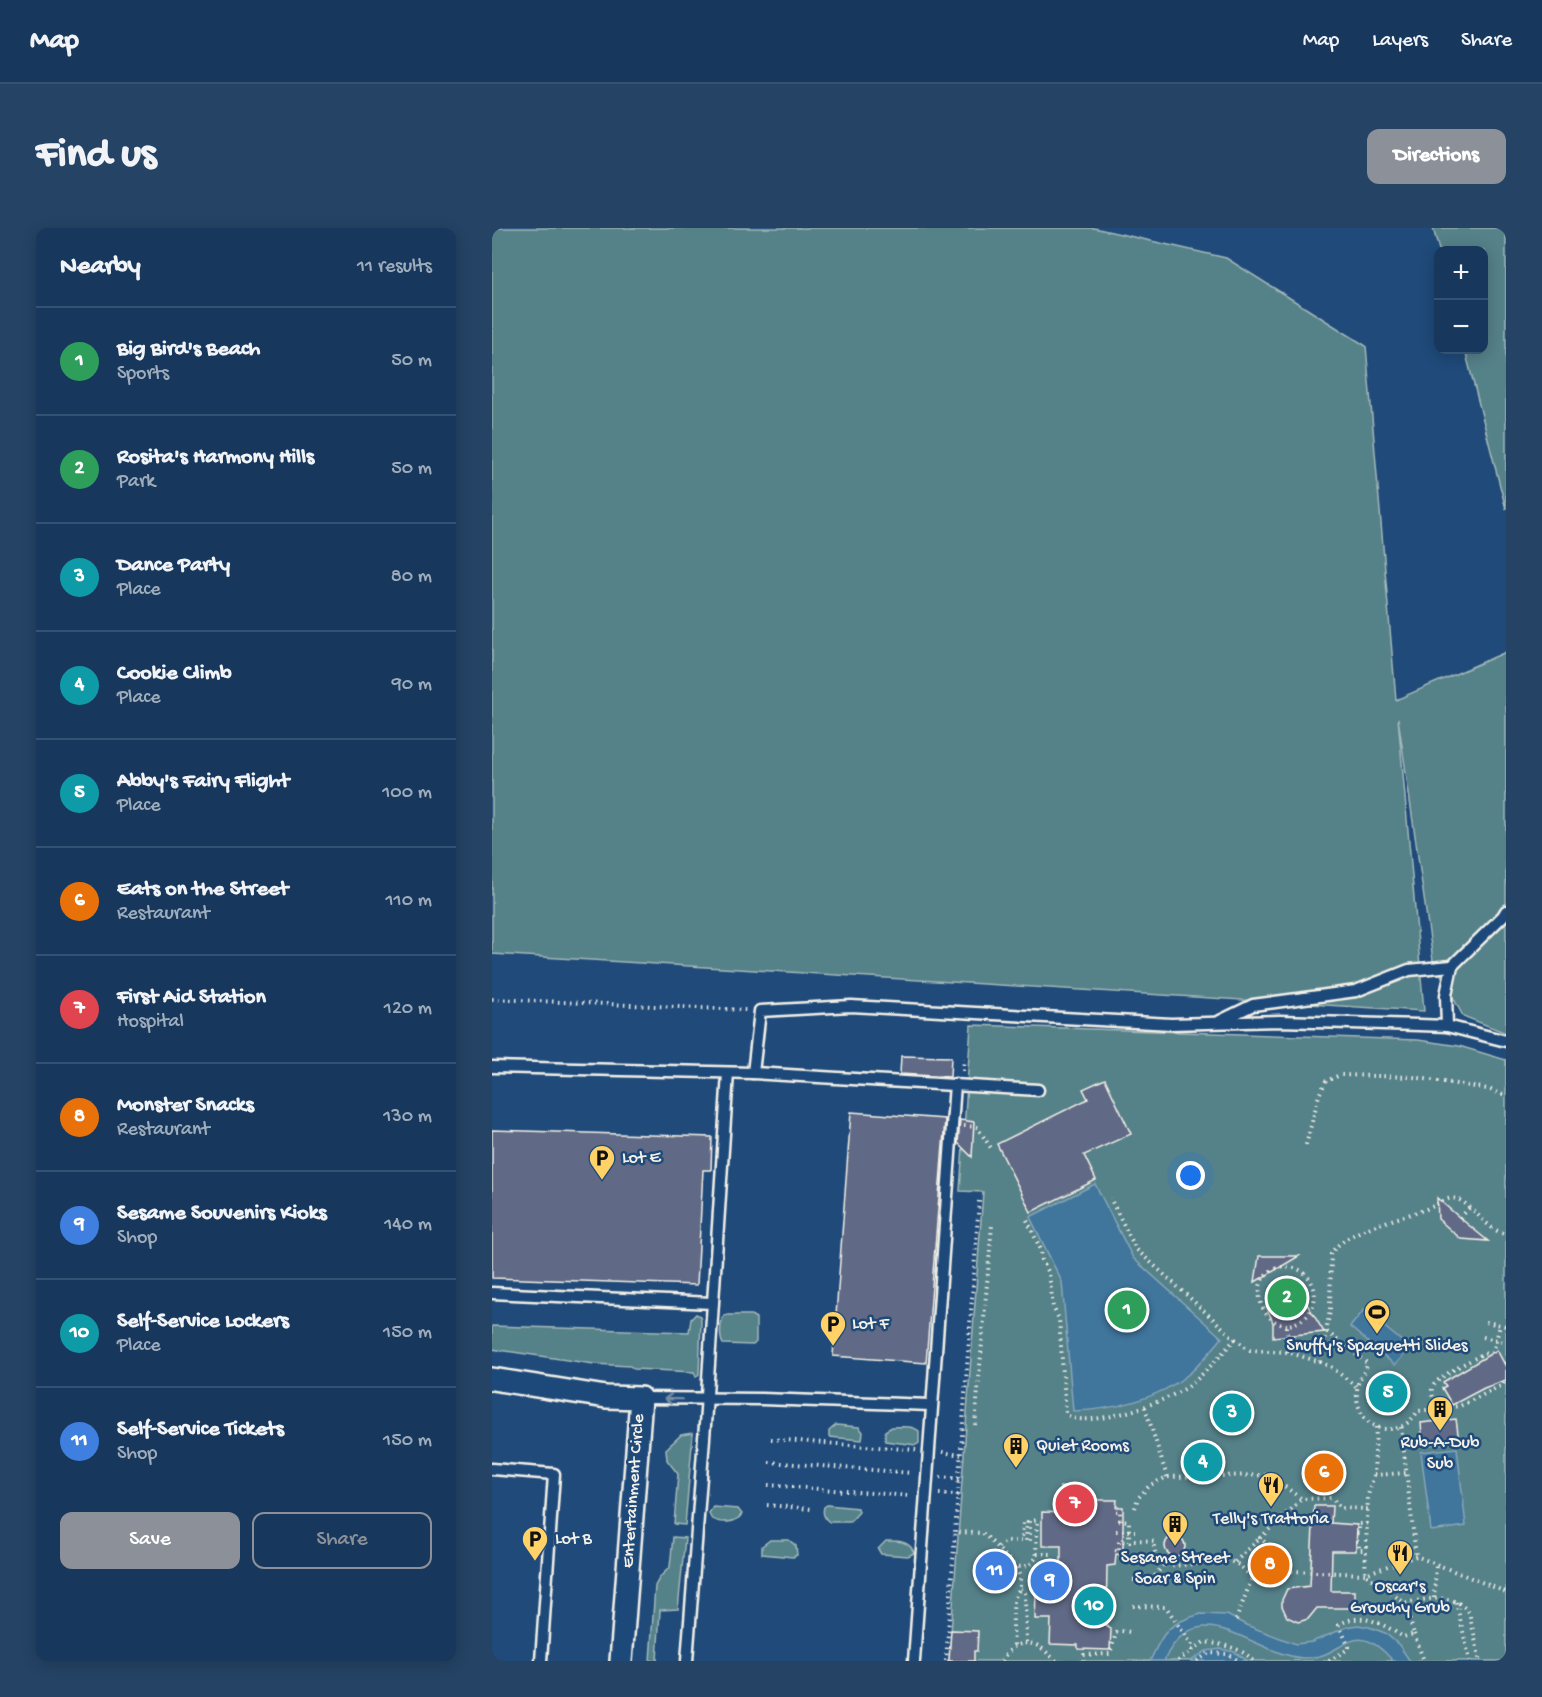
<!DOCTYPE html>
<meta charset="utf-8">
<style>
:root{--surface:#17385c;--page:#244365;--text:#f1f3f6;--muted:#9eacbb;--line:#365272;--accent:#8c9099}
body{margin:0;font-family:"Gochi Hand",sans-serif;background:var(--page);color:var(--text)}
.controls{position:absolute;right:18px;top:18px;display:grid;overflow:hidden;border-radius:12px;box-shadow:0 3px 15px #0003}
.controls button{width:54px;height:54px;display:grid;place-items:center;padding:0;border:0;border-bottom:2px solid var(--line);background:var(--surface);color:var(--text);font:30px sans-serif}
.you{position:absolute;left:699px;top:948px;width:21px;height:21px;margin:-15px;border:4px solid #fff;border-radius:50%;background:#1a73e8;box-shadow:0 0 0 9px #1a73e833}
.badge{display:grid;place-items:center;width:39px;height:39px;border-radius:50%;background:var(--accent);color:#fff;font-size:20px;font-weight:700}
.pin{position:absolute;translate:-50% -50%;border:3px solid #fff;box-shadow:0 2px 6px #0006}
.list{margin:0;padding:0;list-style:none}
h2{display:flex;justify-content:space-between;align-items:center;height:78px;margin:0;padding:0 24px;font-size:26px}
h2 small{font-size:20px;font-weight:400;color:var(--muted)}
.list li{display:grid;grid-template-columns:39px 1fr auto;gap:18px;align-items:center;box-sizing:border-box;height:108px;padding:0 24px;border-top:2px solid var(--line)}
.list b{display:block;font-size:22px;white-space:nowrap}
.list p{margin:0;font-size:20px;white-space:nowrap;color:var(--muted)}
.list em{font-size:20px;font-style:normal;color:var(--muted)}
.actions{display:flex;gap:12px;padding:18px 24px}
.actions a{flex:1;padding:14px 0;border:2px solid var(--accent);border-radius:12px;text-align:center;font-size:21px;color:var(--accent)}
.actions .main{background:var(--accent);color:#fff}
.map{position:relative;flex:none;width:1014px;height:1433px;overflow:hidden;border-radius:12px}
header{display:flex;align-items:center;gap:36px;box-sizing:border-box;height:84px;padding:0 30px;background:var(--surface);border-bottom:2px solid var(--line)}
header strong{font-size:28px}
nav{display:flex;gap:33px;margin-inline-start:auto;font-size:21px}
.intro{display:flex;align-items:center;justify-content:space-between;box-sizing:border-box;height:144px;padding:0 36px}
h1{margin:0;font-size:42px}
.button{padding:15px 27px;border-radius:12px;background:var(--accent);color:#fff;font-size:21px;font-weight:700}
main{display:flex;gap:36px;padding:0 36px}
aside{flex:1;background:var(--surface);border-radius:12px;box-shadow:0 3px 15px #0003}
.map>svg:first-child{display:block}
.green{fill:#558189;stroke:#a4b9b8;stroke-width:1.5}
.water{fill:#40759c;stroke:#88a7ba;stroke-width:1.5}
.building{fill:#616985;stroke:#f4f1e8;stroke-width:1.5}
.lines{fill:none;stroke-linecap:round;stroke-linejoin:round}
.lane-casing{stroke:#f4f1e8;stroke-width:15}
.street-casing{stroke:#f4f1e8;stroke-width:26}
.path{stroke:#f4f1e8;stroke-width:4;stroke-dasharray:1.5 4.5;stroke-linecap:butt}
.lane{stroke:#1f4a7a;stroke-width:10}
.street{stroke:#1f4a7a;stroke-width:21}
.oneway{stroke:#748da6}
.labels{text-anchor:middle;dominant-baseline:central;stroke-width:5;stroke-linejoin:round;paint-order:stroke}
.poi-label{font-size:18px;fill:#f4f1e8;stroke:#1f4a7a}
.street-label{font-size:18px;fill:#f4f1e8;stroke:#1f4a7a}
</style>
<header>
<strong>Map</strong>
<nav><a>Map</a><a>Layers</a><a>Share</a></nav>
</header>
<div class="intro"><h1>Find us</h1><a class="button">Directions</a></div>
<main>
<aside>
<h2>Nearby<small>11 results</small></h2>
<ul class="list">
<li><span class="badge" style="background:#2e9e5b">1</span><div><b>Big Bird's Beach</b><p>Sports</p></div><em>50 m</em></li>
<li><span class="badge" style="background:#2e9e5b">2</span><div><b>Rosita's Harmony Hills</b><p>Park</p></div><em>50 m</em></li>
<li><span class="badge" style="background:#0f9aa8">3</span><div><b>Dance Party</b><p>Place</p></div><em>80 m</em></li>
<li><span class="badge" style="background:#0f9aa8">4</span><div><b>Cookie Climb</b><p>Place</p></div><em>90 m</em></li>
<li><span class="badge" style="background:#0f9aa8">5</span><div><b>Abby's Fairy Flight</b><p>Place</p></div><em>100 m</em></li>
<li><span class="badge" style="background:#e8710a">6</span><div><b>Eats on the Street</b><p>Restaurant</p></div><em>110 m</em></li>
<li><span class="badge" style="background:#e0444e">7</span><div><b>First Aid Station</b><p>Hospital</p></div><em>120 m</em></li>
<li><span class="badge" style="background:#e8710a">8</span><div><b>Monster Snacks</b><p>Restaurant</p></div><em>130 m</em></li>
<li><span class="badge" style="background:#3f7fe0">9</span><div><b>Sesame Souvenirs Kioks</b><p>Shop</p></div><em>140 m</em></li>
<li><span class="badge" style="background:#0f9aa8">10</span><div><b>Self-Service Lockers</b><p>Place</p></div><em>150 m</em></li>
<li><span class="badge" style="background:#3f7fe0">11</span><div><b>Self-Service Tickets</b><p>Shop</p></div><em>150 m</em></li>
</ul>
<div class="actions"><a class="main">Save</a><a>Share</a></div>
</aside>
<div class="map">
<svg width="1014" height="1433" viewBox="0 0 1014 1433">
<rect width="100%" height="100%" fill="#1f4a7a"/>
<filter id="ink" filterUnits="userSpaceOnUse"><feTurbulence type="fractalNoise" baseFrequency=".0167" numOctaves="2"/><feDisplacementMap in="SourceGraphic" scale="12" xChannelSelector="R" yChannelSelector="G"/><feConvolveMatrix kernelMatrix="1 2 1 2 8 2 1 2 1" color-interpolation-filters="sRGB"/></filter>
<g filter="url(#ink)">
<g class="green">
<polygon points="0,0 602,0 734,30 874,118 904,472 1014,424 1014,805 971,788 941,732 906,490 932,783 0,726"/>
<polygon points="941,0 1014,0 1014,281 973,122 992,122 992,22 947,22"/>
<polygon points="479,797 926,812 967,818 1014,832 1014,1433 457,1433 491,964 468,963"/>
<polygon points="204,1086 208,1088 209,1093 207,1146 204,1149 202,1144 142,1141 138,1138 102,1136 0,1121 0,1098 197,1104 199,1091"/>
<path d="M236 1087H259L264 1090V1114L261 1117 231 1116C227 1109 228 1095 232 1088Z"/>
<polygon points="344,1197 367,1199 371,1204 370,1212 337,1209 337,1203"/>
<path d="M400 1199C409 1199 420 1197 427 1203V1215L424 1217 393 1213V1203Z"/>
<polygon points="201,1205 193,1297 182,1296 186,1246 175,1232 174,1221 189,1207"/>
<path d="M335 1277 366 1280 367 1284 358 1294H337C332 1290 330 1285 332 1279Z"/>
<path d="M221 1279 246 1281 250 1286C244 1296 228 1296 219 1290L217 1285Z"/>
<polygon points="181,1309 193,1310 186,1381 168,1382 165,1433 158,1433 163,1358 168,1349 178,1339"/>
<polygon points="278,1312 297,1312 304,1318 305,1327 301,1329 270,1326 270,1318"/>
<path d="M394 1313C405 1313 418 1312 422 1325L416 1328 389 1326 386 1321Z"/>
</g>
<g class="water">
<path d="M603 956 641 1030 730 1110C720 1122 710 1134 698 1145 667 1171 621 1182 581 1183L570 1054 538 989Z"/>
<polygon points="872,1082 918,1120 903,1137 858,1099"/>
<polygon points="965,1220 974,1298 939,1303 929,1224"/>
<path d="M709 1386 735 1387 754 1397 804 1416 820 1414 855 1399 866 1397 877 1399 893 1405 907 1417 918 1433H901C860 1385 852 1432 811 1430 762 1427 705 1360 672 1433H658C672 1403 676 1395 709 1386Z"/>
<polygon points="729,1421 742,1424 756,1433 699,1433 714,1423"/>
</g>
<g class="building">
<polygon points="409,828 459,829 458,849 408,846"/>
<polygon points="613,851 639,906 592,927 604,952 539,984 505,916 596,871 591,861"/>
<polygon points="359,884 453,891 434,1135 341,1128"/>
<polygon points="468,892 482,894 480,929 466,915"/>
<polygon points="0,902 220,909 219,942 211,942 205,1057 0,1050"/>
<polygon points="945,970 968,990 996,1013 969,1011 946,991"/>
<polygon points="767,1028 807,1028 763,1054"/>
<polygon points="805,1053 810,1068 832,1104 781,1109 781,1095 774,1077"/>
<polygon points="1005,1122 1014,1139 1014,1152 992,1160 960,1177 950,1160 954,1158 951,1154"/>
<circle cx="896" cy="1166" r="12"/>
<polygon points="964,1191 967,1213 931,1217 929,1195"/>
<polygon points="573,1272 625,1272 624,1279 631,1279 631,1327 624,1326 623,1337 615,1338 614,1398 619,1401 618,1422 586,1421 586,1417 558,1416 559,1391 543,1391 544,1367 555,1367 555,1349 569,1350 569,1318 550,1318 550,1284 573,1285"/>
<polygon points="822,1278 840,1278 839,1295 865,1297 864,1323 840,1323 839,1363 863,1363 863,1380 825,1380 816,1391 806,1394 795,1389 790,1378 790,1372 795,1361 818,1358"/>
<circle cx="683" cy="1318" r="10"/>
<polygon points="459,1402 486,1403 485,1423 482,1423 482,1433 457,1433"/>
</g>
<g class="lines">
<g class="lane-casing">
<g id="lane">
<polyline points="728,793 761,777 864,763 917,742 960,738 1011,688 1014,683"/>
<polyline points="955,798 954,767 960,738"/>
<polyline points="0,839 261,845 546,862"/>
<polyline points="261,845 268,783 359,778 679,796 788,793 927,797 955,798 1014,813"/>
<polyline points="0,1065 220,1075"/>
<polyline points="149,1170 270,1171 439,1177"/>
<polyline points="0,1241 62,1246 49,1433"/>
<polyline points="195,1433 213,1197 236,845"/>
<polyline points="422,1433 463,856"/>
</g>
</g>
<g class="street-casing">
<polyline id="street" points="0,1151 114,1169 149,1170 129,1433"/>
</g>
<g class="path">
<polyline points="0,771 254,782"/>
<polyline points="471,843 472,831"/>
<polyline points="472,898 485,899 499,920"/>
<polyline points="814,917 827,867 834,853 848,847 921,849 996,861 1014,868"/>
<path d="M487 973 463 1304 491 1305 524 1339 528 1349V1361C517 1371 522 1404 522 1419"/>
<polyline points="968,990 978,979"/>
<path d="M535 992 549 1022 550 1032 557 1045 561 1079 567 1091 574 1186C593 1204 678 1172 697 1158 714 1144 729 1127 743 1111L644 1021 618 970"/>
<polyline points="994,1094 1014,1098"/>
<path d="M835 1104 875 1135C875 1142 868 1148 866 1156 861 1177 872 1200 895 1201 909 1202 919 1194 926 1183L968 1178 1011 1157 1013 1152"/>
<polyline points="991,1109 1014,1114"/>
<path d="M743 1111 758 1122 795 1124 828 1134 838 1083 839 1026C853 1000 914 990 939 979 948 976 955 968 965 971 978 976 987 990 998 998 1002 1002 1008 1004 1014 1007"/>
<path d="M795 1124V1097C836 1092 829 1035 790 1039 755 1043 764 1096 795 1097"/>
<polyline points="1001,1125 1008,1097"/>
<polyline points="828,1134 839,1139 865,1159"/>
<polyline points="1013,1136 1014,1135"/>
<polyline points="653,1179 675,1249"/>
<path d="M944 1180C943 1175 939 1167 940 1161 942 1149 981 1132 992 1125L998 1127"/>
<polyline points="483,1197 500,997"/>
<path d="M884 1199 882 1247 876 1267 873 1346 913 1375C935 1371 961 1364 977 1384L988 1433"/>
<polyline points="909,1199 924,1328"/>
<polyline points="279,1211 425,1222"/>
<polyline points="450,1224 469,1227"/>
<polyline points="277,1234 420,1245"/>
<polyline points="882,1247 914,1245"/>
<polyline points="448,1249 468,1251"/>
<polyline points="276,1257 419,1268"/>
<polyline points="447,1266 466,1267"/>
<polyline points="568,1269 580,1269 580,1272"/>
<polyline points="275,1277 319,1281"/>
<polyline points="643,1280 646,1270 658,1257 675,1249 773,1247 781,1250 810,1271 837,1270 841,1271 848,1280 876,1281"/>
<polyline points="568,1290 569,1255"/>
<polyline points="624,1303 643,1303"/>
<polyline points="865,1305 867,1305 867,1296 876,1296"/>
<path d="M642 1312 662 1313C661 1325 666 1333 678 1338L738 1333 747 1337 764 1353 775 1357 780 1356 798 1343 873 1346 924 1328 1014 1364"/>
<polyline points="865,1313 867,1314 867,1322 874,1322"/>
<polyline points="506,1319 515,1313 530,1313 531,1294 535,1294 534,1313 538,1313 538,1293 545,1292 544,1330 537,1338 524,1339"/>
<polyline points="623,1322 627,1323 627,1313 637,1314 637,1293 628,1292 628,1283 624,1283"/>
<polyline points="545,1326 562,1326"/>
<polyline points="743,1334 768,1310"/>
<polyline points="798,1343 795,1330 791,1326 786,1326 768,1310 810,1271"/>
<polyline points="641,1352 660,1352 672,1336"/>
<polyline points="528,1361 533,1365 534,1415"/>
<polyline points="942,1370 944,1337"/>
<polyline points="964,1374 978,1433"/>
<polyline points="641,1378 674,1379 700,1417 700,1423"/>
<polyline points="744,1392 760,1350"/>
<polyline points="922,1406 932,1433"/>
<polyline points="454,1433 463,1304"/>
<path d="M510 1433C516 1420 531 1410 546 1418 553 1421 558 1429 565 1433"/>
<polyline points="591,1433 592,1427 618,1426 624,1405 629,1403 639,1404"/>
<path d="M686 1433 712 1414C732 1417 748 1419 762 1433"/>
<polyline points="705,1433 717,1425 736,1426 747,1433"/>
<path d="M837 1433 856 1421 857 1419 847 1397C869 1382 893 1397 911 1409L922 1406 913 1375"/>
</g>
<use href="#lane" class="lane"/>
<use href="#street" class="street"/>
</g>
<defs><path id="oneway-shaft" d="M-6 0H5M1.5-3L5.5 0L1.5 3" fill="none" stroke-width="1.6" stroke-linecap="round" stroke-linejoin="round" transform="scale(1.5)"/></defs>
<use class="oneway" href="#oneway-shaft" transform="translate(181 1171) rotate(-179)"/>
</g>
<defs>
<g id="parking-pin" transform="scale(1.35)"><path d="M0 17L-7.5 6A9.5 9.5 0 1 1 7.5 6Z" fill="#ffd166" stroke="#1f4a7a"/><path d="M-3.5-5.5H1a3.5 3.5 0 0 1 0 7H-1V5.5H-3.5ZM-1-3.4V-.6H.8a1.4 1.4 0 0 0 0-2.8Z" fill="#111"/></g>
<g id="stadium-pin" transform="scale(1.35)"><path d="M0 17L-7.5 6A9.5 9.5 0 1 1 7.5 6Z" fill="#ffd166" stroke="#1f4a7a"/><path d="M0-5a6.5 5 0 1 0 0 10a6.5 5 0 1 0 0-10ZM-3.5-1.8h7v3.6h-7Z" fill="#111"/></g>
<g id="building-pin" transform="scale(1.35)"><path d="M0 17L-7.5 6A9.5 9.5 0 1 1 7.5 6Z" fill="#ffd166" stroke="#1f4a7a"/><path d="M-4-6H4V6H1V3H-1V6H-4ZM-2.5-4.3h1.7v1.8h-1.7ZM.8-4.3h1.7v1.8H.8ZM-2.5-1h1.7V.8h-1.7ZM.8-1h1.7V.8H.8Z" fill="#111"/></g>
<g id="restaurant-pin" transform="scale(1.35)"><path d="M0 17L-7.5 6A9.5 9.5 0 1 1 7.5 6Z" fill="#ffd166" stroke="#1f4a7a"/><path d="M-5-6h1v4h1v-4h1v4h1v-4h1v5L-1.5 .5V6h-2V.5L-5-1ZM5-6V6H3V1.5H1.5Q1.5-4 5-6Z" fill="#111"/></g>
</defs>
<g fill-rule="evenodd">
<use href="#parking-pin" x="110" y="930"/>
<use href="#stadium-pin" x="885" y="1084"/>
<use href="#parking-pin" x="341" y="1096"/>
<use href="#building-pin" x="948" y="1181"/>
<use href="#building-pin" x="524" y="1218"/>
<use href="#restaurant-pin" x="779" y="1257"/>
<use href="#building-pin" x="683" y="1296"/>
<use href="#parking-pin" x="43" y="1311"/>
<use href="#restaurant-pin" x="908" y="1325"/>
</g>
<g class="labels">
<g class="poi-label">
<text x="130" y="930" text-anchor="start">Lot E</text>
<text x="360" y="1096" text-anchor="start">Lot F</text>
<text x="885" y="1118">Snuffy's Spaguetti Slides</text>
<text x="948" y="1215">Rub-A-Dub<tspan x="948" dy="21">Sub</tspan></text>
<text x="544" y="1218" text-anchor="start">Quiet Rooms</text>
<text x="779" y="1291">Telly's Trattoria</text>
<text x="63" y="1311" text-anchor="start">Lot B</text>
<text x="683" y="1330">Sesame Street<tspan x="683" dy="21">Soar &amp; Spin</tspan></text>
<text x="908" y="1359">Oscar's<tspan x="908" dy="21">Grouchy Grub</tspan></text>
</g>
<g class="street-label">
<text transform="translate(142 1263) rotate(-86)">Entertainment Circle</text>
</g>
</g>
</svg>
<div class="controls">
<button>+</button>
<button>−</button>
</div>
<div class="you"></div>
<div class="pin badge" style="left:635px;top:1082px;background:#2e9e5b">1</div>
<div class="pin badge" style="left:795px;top:1070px;background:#2e9e5b">2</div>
<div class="pin badge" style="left:740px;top:1185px;background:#0f9aa8">3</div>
<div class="pin badge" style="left:711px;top:1234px;background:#0f9aa8">4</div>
<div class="pin badge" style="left:896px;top:1165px;background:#0f9aa8">5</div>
<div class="pin badge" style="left:832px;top:1245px;background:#e8710a">6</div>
<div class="pin badge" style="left:583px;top:1276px;background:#e0444e">7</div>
<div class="pin badge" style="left:778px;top:1337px;background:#e8710a">8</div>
<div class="pin badge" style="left:558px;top:1353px;background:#3f7fe0">9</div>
<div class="pin badge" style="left:602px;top:1378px;background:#0f9aa8">10</div>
<div class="pin badge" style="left:503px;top:1343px;background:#3f7fe0">11</div>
</div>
</main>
